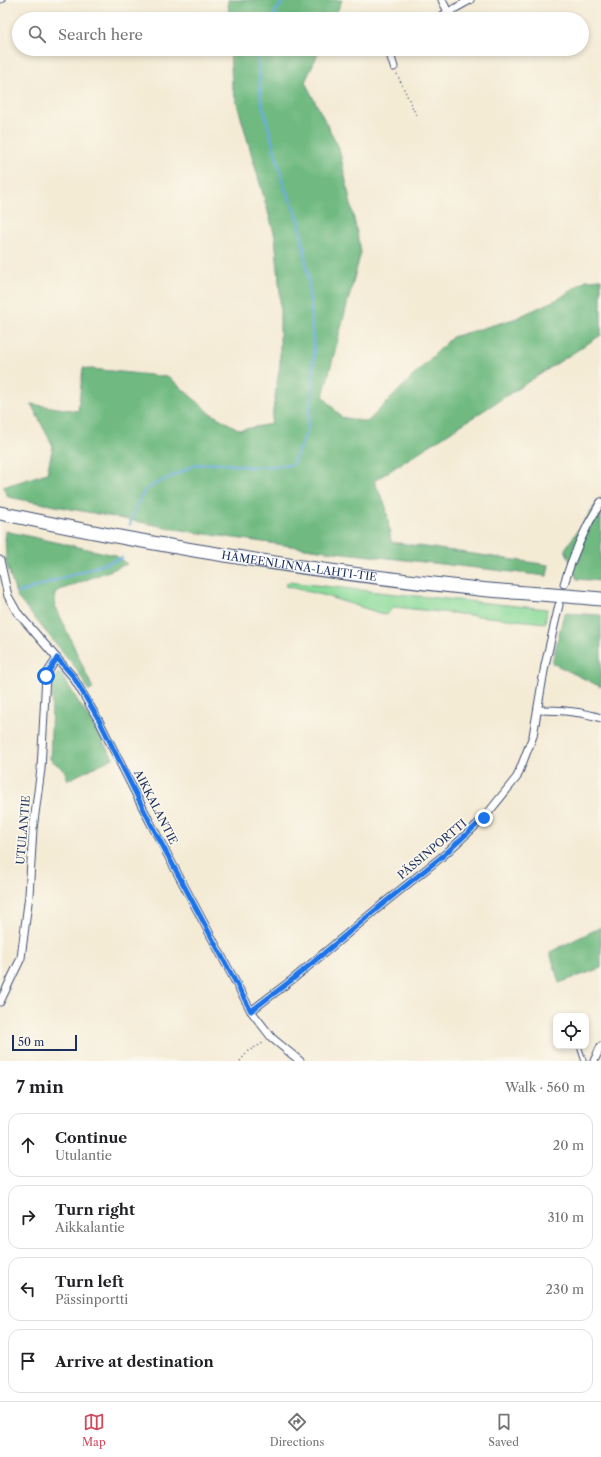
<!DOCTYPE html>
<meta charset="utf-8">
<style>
:root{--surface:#fff;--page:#f6f6f6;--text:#202124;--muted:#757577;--line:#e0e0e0;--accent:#d1495b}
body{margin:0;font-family:"Libre Caslon Text",serif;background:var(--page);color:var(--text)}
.controls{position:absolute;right:12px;bottom:12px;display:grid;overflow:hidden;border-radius:8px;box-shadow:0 2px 6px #0003}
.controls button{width:36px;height:36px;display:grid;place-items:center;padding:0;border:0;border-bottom:1px solid var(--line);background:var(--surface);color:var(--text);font:20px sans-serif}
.scale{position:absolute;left:12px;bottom:10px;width:65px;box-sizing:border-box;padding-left:4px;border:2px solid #1b2f5e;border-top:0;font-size:11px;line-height:14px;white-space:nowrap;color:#1b2f5e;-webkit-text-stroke:3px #fbf7ec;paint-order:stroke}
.stop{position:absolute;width:12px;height:12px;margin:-9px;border:3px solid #1a73e8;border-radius:50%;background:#fff}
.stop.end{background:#1a73e8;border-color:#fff;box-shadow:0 1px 4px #0008}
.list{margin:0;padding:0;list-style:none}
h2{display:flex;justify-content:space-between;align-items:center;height:52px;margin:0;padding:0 16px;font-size:17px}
h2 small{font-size:13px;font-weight:400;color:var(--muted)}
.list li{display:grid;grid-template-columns:26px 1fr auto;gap:12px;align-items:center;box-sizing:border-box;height:64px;margin:0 8px 8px;padding:0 8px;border:1px solid var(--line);border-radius:12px}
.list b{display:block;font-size:15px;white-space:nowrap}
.list p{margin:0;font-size:13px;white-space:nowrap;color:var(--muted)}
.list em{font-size:13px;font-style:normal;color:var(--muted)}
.icon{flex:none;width:22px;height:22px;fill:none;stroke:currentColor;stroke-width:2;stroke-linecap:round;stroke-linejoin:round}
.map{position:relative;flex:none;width:601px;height:1061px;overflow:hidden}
.search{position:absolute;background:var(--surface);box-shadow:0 2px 6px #0003;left:12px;right:12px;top:12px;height:44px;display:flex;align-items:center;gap:10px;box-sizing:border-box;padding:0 14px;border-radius:22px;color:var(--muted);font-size:15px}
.sheet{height:340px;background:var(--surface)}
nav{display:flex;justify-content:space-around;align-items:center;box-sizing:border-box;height:56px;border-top:1px solid var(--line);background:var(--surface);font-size:11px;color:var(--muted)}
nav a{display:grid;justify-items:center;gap:2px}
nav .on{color:var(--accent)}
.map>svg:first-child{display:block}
.green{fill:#8ada99;stroke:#52847c}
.forest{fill:#6fba81;stroke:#457470}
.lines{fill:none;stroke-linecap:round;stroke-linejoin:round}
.stream{stroke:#6cace0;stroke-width:2.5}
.lane-casing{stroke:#3c4b70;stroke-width:5.5}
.street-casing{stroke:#3c4b70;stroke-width:9}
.highway-casing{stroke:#3c4b70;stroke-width:15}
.path{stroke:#3c4b70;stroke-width:1.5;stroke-dasharray:1 3;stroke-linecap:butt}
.lane{stroke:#fff;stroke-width:3.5}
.street{stroke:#fff;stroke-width:7}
.highway{stroke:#fff;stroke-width:13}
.route{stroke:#1a73e8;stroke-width:5}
.labels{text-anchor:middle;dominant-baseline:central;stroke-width:3.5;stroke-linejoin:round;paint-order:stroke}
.street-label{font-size:11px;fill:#1b2f5e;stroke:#fbf7ec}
</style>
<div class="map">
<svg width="601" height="1061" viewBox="0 0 601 1061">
<rect width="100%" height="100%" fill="#fbf7ec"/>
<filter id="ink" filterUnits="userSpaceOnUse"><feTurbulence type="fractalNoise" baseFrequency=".025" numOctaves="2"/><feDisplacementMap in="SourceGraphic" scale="8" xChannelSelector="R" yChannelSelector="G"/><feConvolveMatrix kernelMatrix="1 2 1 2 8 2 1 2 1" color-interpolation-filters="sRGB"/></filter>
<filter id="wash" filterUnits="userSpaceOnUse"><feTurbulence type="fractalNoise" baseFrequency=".012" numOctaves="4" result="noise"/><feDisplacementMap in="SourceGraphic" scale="16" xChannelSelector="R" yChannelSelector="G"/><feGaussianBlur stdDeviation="0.9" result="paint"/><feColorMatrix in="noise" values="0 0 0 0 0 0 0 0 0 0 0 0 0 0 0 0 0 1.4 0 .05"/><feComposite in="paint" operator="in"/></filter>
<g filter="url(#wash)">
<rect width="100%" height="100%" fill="#f4ebd5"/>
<polygon class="green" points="288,582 387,593 547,609 545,623 394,607 386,615 326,596 285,586"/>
<g class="forest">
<polygon points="228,0 342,0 334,19 229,19"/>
<polygon points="230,49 320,49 305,82 339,148 361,252 323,396 341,417 367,422 452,337 514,319 560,298 586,280 601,279 601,335 374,481 386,507 391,542 549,565 547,576 326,551 192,532 8,497 3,487 47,473 53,446 31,404 78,411 83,368 169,377 210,413 240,430 271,424 280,364 280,293 275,236 232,86"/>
<polygon points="601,497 601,581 577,579 565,549"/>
<polygon points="5,531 115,555 127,564 55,592 55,605 93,689 89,691 76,668 17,597 6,562"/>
<polygon points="564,613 601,615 601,687 552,663"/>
<polygon points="60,672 113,758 68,780 64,770 50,759 53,678"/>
<polygon points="601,927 601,968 559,983 550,952"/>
</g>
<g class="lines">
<g class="stream">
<polyline points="271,19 284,0"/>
<polyline points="130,525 137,504 146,489 195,465 218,463 250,467 292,465 307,432 312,393 314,355 308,275 299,220 284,186 261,99 257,49"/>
<polyline points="18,593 122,558"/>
</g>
</g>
</g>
<g filter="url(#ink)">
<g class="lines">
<g class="lane-casing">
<g id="lane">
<polyline points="0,1 3,0"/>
<polyline points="579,1046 584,1061"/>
</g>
</g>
<g class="street-casing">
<g id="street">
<polyline points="442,0 448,12"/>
<polyline points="436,19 470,0"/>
<polyline points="392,49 390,54 394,67"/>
<polyline points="0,560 8,596 17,612 73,677 99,721 150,822 251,1011 272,1038 300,1061"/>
<path d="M564 584C573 554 584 529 601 502"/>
<path d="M538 710C560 710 580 711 601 718"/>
<polyline points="0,1002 21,958 29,895 33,829 41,769 46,675 57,658"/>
<polyline points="251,1011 293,979 384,903 444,855 484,818 517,777 533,736 545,665 559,605"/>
<polyline points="594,1061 601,1046"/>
</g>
</g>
<g class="highway-casing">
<g id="highway">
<path id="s1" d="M0 513C158 547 318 572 479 589 520 593 560 595 601 599"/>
</g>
</g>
<g class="path">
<polyline points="397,74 417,117"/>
<polyline points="240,1061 248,1051 265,1042"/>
</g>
<use href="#lane" class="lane"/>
<use href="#street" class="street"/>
<use href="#highway" class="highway"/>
</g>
</g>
<g class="lines" filter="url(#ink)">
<polyline class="route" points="46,676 57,658 73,676 99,720 150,822 251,1011 293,979 384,903 444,855 484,818"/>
</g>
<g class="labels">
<g class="street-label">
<text stroke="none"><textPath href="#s1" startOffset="304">HÄMEENLINNA-LAHTI-TIE</textPath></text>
<text transform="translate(156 807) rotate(63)">AIKKALANTIE</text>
<text transform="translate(23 830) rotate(-85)">UTULANTIE</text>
<text transform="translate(432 849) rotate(-40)">PÄSSINPORTTI</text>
</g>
</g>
</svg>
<div class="controls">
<button><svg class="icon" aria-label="locate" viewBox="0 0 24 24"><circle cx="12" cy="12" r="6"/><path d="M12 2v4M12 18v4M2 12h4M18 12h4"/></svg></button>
</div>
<div class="scale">50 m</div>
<div class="stop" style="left:46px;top:676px"></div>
<div class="stop end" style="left:484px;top:818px"></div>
<div class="search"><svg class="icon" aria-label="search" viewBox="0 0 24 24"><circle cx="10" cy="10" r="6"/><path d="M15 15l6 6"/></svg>Search here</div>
</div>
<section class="sheet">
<h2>7 min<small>Walk · 560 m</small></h2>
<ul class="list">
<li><svg class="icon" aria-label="ahead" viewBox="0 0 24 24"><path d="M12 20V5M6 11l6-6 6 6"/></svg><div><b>Continue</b><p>Utulantie</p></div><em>20 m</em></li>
<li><svg class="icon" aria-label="right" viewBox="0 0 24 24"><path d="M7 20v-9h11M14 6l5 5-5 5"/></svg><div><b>Turn right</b><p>Aikkalantie</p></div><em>310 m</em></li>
<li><svg class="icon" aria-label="left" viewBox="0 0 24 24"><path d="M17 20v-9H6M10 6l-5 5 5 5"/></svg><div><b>Turn left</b><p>Pässinportti</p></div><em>230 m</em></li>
<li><svg class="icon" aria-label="arrive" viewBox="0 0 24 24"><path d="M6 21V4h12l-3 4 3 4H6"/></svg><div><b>Arrive at destination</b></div></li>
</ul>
</section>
<nav>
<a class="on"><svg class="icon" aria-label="map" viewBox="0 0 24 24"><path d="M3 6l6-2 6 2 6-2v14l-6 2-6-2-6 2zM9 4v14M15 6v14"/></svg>Map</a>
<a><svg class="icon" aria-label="directions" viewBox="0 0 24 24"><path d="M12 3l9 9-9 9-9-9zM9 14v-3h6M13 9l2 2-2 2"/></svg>Directions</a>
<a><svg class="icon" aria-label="saved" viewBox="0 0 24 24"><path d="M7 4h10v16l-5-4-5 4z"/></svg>Saved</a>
</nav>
